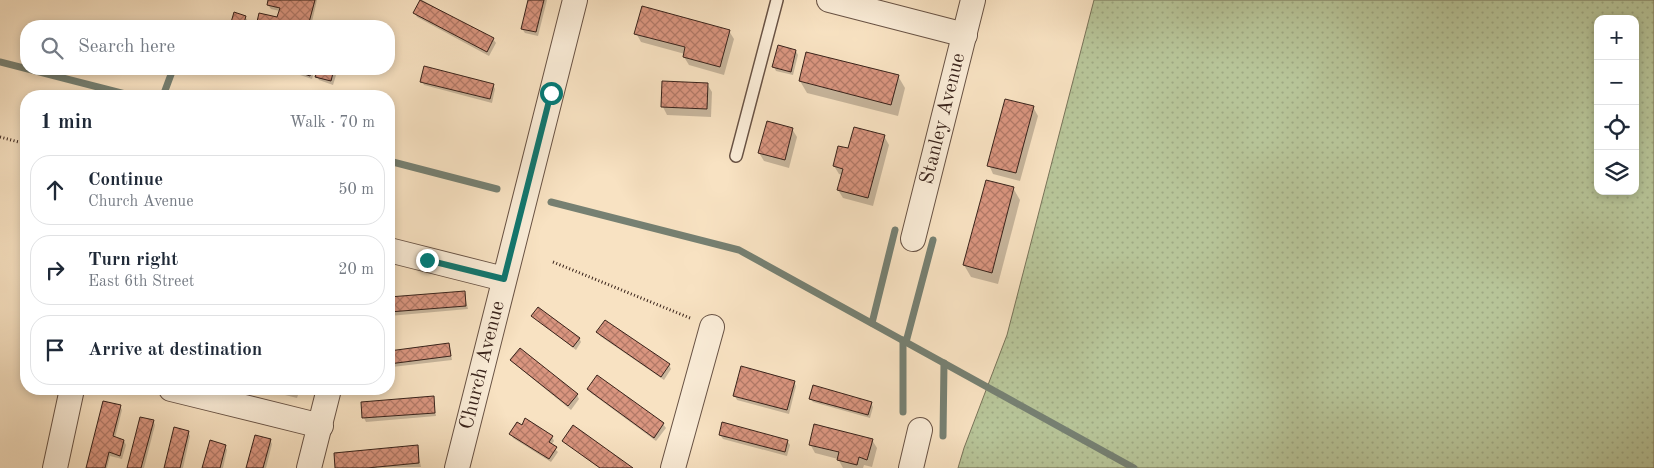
<!DOCTYPE html>
<meta charset="utf-8">
<style>
:root{--surface:#fff;--page:#f6f6f7;--text:#1f2937;--muted:#747a83;--line:#e0e1e3}
body{margin:0;font-family:"Old Standard TT",serif;background:var(--page);color:var(--text)}
.controls{position:absolute;right:15px;top:15px;display:grid;overflow:hidden;border-radius:10px;box-shadow:0 2px 8px #0003}
.controls button{width:45px;height:45px;display:grid;place-items:center;padding:0;border:0;border-bottom:1px solid var(--line);background:var(--surface);color:var(--text);font:25px sans-serif}
.stop{position:absolute;width:15px;height:15px;margin:-11px;border:4px solid #0f766e;border-radius:50%;background:#fff}
.stop.end{background:#0f766e;border-color:#fff;box-shadow:0 1px 5px #0008}
.list{margin:0;padding:0;list-style:none}
h2{display:flex;justify-content:space-between;align-items:center;height:65px;margin:0;padding:0 20px;font-size:21px}
h2 small{font-size:16px;font-weight:400;color:var(--muted)}
.list li{display:grid;grid-template-columns:32px 1fr auto;gap:15px;align-items:center;box-sizing:border-box;height:70px;margin:0 10px 10px;padding:0 10px;border:1px solid var(--line);border-radius:20px}
.list b{display:block;font-size:19px;white-space:nowrap}
.list p{margin:0;font-size:16px;white-space:nowrap;color:var(--muted)}
.list em{font-size:16px;font-style:normal;color:var(--muted)}
.icon{flex:none;width:28px;height:28px;fill:none;stroke:currentColor;stroke-width:2;stroke-linecap:round;stroke-linejoin:round}
.map{position:relative;flex:none;width:1654px;height:468px;overflow:hidden}
.search{position:absolute;background:var(--surface);box-shadow:0 2px 8px #0003;left:20px;top:20px;width:375px;height:55px;display:flex;align-items:center;gap:12px;box-sizing:border-box;padding:0 18px;border-radius:20px;color:var(--muted);font-size:19px}
.panel{position:absolute;background:var(--surface);box-shadow:0 2px 8px #0003;left:20px;top:90px;width:375px;height:305px;border-radius:20px}
.map>svg:first-child{display:block}
.grass{fill:url(#grass-dots);stroke:#787359;fill-rule:evenodd}
.shadow{fill:#0003}
.lines{fill:none;stroke-linecap:round;stroke-linejoin:round}
.stream{stroke:#768072;stroke-width:7}
.building{fill:url(#building-cross-hatch);stroke:#38221a}
.lane-casing{stroke:#685244;stroke-width:14}
.street-casing{stroke:#685244;stroke-width:26}
.path{stroke:#38221a;stroke-width:3;stroke-dasharray:1 2.5;stroke-linecap:butt}
.lane{stroke:#faecd7;stroke-width:11}
.street{stroke:#faecd7;stroke-width:24}
.route{stroke:#0f766e;stroke-width:6}
.labels{text-anchor:middle;dominant-baseline:central;stroke-width:5;stroke-linejoin:round;paint-order:stroke}
.street-label{font-size:20px;fill:#38221a;stroke:#faecd7}
</style>
<div class="map">
<svg width="1654" height="468" viewBox="0 0 1654 468">
<defs>
<pattern id="grass-dots" width="8" height="8" patternUnits="userSpaceOnUse" patternTransform="scale(1.25)"><rect width="8" height="8" fill="#b7c498"/><path d="M2 2h.1M6 6h.1" fill="none" stroke="#9ea882" stroke-width="1.8" stroke-linecap="round"/></pattern>
<pattern id="building-cross-hatch" width="8" height="8" patternUnits="userSpaceOnUse" patternTransform="scale(1.25)"><rect width="8" height="8" fill="#d9957f"/><path d="M0 0l8 8M0 8l8-8" fill="none" stroke="#b17967"/></pattern>
</defs>
<rect width="100%" height="100%" fill="#f8e2c2"/>
<filter id="stains"><feTurbulence type="fractalNoise" baseFrequency=".004" numOctaves="4"/><feColorMatrix values="0 0 0 0 .2 0 0 0 0 .09 0 0 0 0 .02 0 0 0 .5 -.17"/></filter>
<radialGradient id="worn" r=".72"><stop offset=".6" stop-color="#630" stop-opacity="0"/><stop offset="1" stop-color="#630" stop-opacity=".3"/></radialGradient>
<path class="grass" d="M1094 0H1654V468H958L964 448 1007 335ZM1598 19H1635V191H1598Z"/>
<g class="shadow">
<polygon points="270,0 317,0 311,26 257,26 260,14 278,18 280,11 271,9 268,5"/>
<polygon points="422,0 493,39 496,43 489,56 417,17 415,13"/>
<polygon points="530,0 547,0 538,36 525,33 522,29"/>
<polygon points="235,14 245,17 248,21 246,26 232,26"/>
<polygon points="729,31 734,39 724,75 689,65 684,57 685,54 641,42 636,33"/>
<polygon points="796,51 798,55 793,75 776,71 774,67"/>
<polygon points="298,69 315,69 312,79 300,75"/>
<polygon points="319,69 335,69 337,72 333,85 319,80 317,76"/>
<polygon points="898,76 905,88 898,116 807,93 800,81"/>
<polygon points="422,81 493,85 495,89 492,103 424,85"/>
<polygon points="707,84 712,92 711,117 667,115 663,107"/>
<polygon points="1033,107 1038,116 1020,181 993,174 989,165"/>
<polygon points="792,129 797,137 789,168 764,161 759,153"/>
<polygon points="884,136 889,145 873,206 843,198 838,190 842,175 839,174 834,166 849,150"/>
<polygon points="1013,188 1020,200 998,284 971,277 964,265"/>
<polygon points="464,292 468,309 389,316 389,298"/>
<polygon points="532,316 579,338 581,342 576,350"/>
<polygon points="598,332 669,365 671,369 664,380 600,336"/>
<polygon points="449,344 452,360 392,367 390,363 389,352"/>
<polygon points="511,361 577,395 579,399 571,410"/>
<polygon points="597,376 663,424 666,428 656,441 591,393 588,389"/>
<polygon points="794,382 796,386 789,414 737,400 735,396"/>
<polygon points="281,389 300,389 297,398 285,395"/>
<polygon points="433,397 436,416 366,422 364,418 362,403"/>
<polygon points="810,398 871,403 873,407 870,418 813,402"/>
<polygon points="120,406 122,410 115,438 124,441 126,445 122,459 110,456 107,468 87,468"/>
<polygon points="153,421 155,425 144,468 128,468"/>
<polygon points="188,432 190,436 183,468 165,468"/>
<polygon points="511,434 552,437 554,441 551,445 558,452 551,462 513,438"/>
<polygon points="720,435 787,441 790,445 787,456 723,439"/>
<polygon points="270,440 272,444 266,468 247,468"/>
<polygon points="872,440 877,448 872,467 864,465 863,468 843,468 838,459 815,453 810,444"/>
<polygon points="564,441 631,468 599,468"/>
<polygon points="225,446 227,450 223,468 204,468"/>
<polygon points="417,447 421,467 336,468"/>
</g>
<g class="lines">
<g class="stream">
<polyline points="0,62 133,96"/>
<polyline points="163,96 173,69"/>
<polyline points="389,161 497,189"/>
<polyline points="551,202 739,250 1134,468"/>
<polyline points="872,323 895,230"/>
<polyline points="903,340 903,412"/>
<polyline points="906,342 933,240"/>
<polyline points="943,436 944,363"/>
</g>
</g>
<g class="building">
<polygon points="268,0 315,0 308,26 256,26 259,13 277,17 280,8 267,5"/>
<polygon points="420,0 494,38 487,52 413,13"/>
<polygon points="528,0 544,0 536,32 521,29"/>
<polygon points="642,6 730,30 720,67 683,57 685,47 634,34"/>
<polygon points="234,12 246,16 243,26 230,26"/>
<polygon points="778,45 796,50 791,72 772,67"/>
<polygon points="806,52 899,75 891,105 799,81"/>
<polygon points="424,66 494,84 490,99 420,82"/>
<polygon points="297,69 312,69 310,76 296,71"/>
<polygon points="318,69 334,69 331,81 315,77"/>
<polygon points="662,81 708,83 707,109 661,107"/>
<polygon points="1005,99 1034,106 1016,173 987,166"/>
<polygon points="767,121 793,128 785,160 758,153"/>
<polygon points="854,127 885,135 868,198 837,190 843,169 833,166 838,146 848,148"/>
<polygon points="986,180 1014,187 992,273 963,265"/>
<polygon points="465,291 466,306 389,312 389,297"/>
<polygon points="538,307 580,338 573,347 531,316"/>
<polygon points="605,320 670,364 661,377 596,332"/>
<polygon points="449,343 451,356 389,364 389,351"/>
<polygon points="520,348 578,394 568,406 510,360"/>
<polygon points="741,366 795,381 787,410 733,396"/>
<polygon points="597,375 664,423 654,438 587,389"/>
<polygon points="813,385 872,402 868,415 809,399"/>
<polygon points="434,396 435,413 362,418 361,402"/>
<polygon points="103,401 121,405 113,436 124,440 120,456 109,452 105,468 86,468"/>
<polygon points="140,417 154,420 141,468 127,468"/>
<polygon points="525,418 553,436 549,442 557,447 549,459 509,434 517,422 522,425"/>
<polygon points="722,422 788,440 785,452 719,435"/>
<polygon points="814,424 873,439 867,460 859,457 857,465 837,460 839,452 809,445"/>
<polygon points="573,425 633,468 600,468 562,441"/>
<polygon points="174,427 189,431 180,468 164,468"/>
<polygon points="255,435 271,439 263,468 246,468"/>
<polygon points="210,440 226,445 220,468 202,468"/>
<polygon points="418,445 419,463 367,468 335,468 334,453"/>
</g>
<g class="lines">
<g class="lane-casing">
<polyline id="lane" points="736,156 777,0"/>
</g>
<g class="street-casing">
<g id="street">
<polyline points="829,0 965,35"/>
<path id="s1" d="M913 239 973 0"/>
<polyline points="389,250 504,279"/>
<polyline points="171,389 321,426"/>
<polyline points="55,468 72,389"/>
<polyline points="309,468 329,389"/>
<path id="s2" d="M457 468 575 0"/>
<polyline points="673,468 712,327"/>
<polyline points="911,468 920,430"/>
</g>
</g>
<g class="path">
<polyline points="0,137 26,144"/>
<polyline points="553,262 690,318"/>
</g>
<use href="#lane" class="lane"/>
<use href="#street" class="street"/>
</g>
<g class="lines">
<polyline class="route" points="427,260 504,279 551,93"/>
</g>
<g class="labels">
<g class="street-label">
<text stroke="none"><textPath href="#s1" startOffset="124">Stanley Avenue</textPath></text>
<text stroke="none"><textPath href="#s2" startOffset="106">Church Avenue</textPath></text>
</g>
</g>
<rect width="100%" height="100%" filter="url(#stains)"/>
<rect width="100%" height="100%" fill="url(#worn)"/>
</svg>
<div class="controls">
<button>+</button>
<button>−</button>
<button><svg class="icon" aria-label="locate" viewBox="0 0 24 24"><circle cx="12" cy="12" r="6"/><path d="M12 2v4M12 18v4M2 12h4M18 12h4"/></svg></button>
<button><svg class="icon" aria-label="layers" viewBox="0 0 24 24"><path d="M12 4l9 5-9 5-9-5zM3 14l9 5 9-5"/></svg></button>
</div>
<div class="stop" style="left:551px;top:93px"></div>
<div class="stop end" style="left:427px;top:260px"></div>
<div class="search"><svg class="icon" aria-label="search" viewBox="0 0 24 24"><circle cx="10" cy="10" r="6"/><path d="M15 15l6 6"/></svg>Search here</div>
<section class="panel">
<h2>1 min<small>Walk · 70 m</small></h2>
<ul class="list">
<li><svg class="icon" aria-label="ahead" viewBox="0 0 24 24"><path d="M12 20V5M6 11l6-6 6 6"/></svg><div><b>Continue</b><p>Church Avenue</p></div><em>50 m</em></li>
<li><svg class="icon" aria-label="right" viewBox="0 0 24 24"><path d="M7 20v-9h11M14 6l5 5-5 5"/></svg><div><b>Turn right</b><p>East 6th Street</p></div><em>20 m</em></li>
<li><svg class="icon" aria-label="arrive" viewBox="0 0 24 24"><path d="M6 21V4h12l-3 4 3 4H6"/></svg><div><b>Arrive at destination</b></div></li>
</ul>
</section>
</div>
